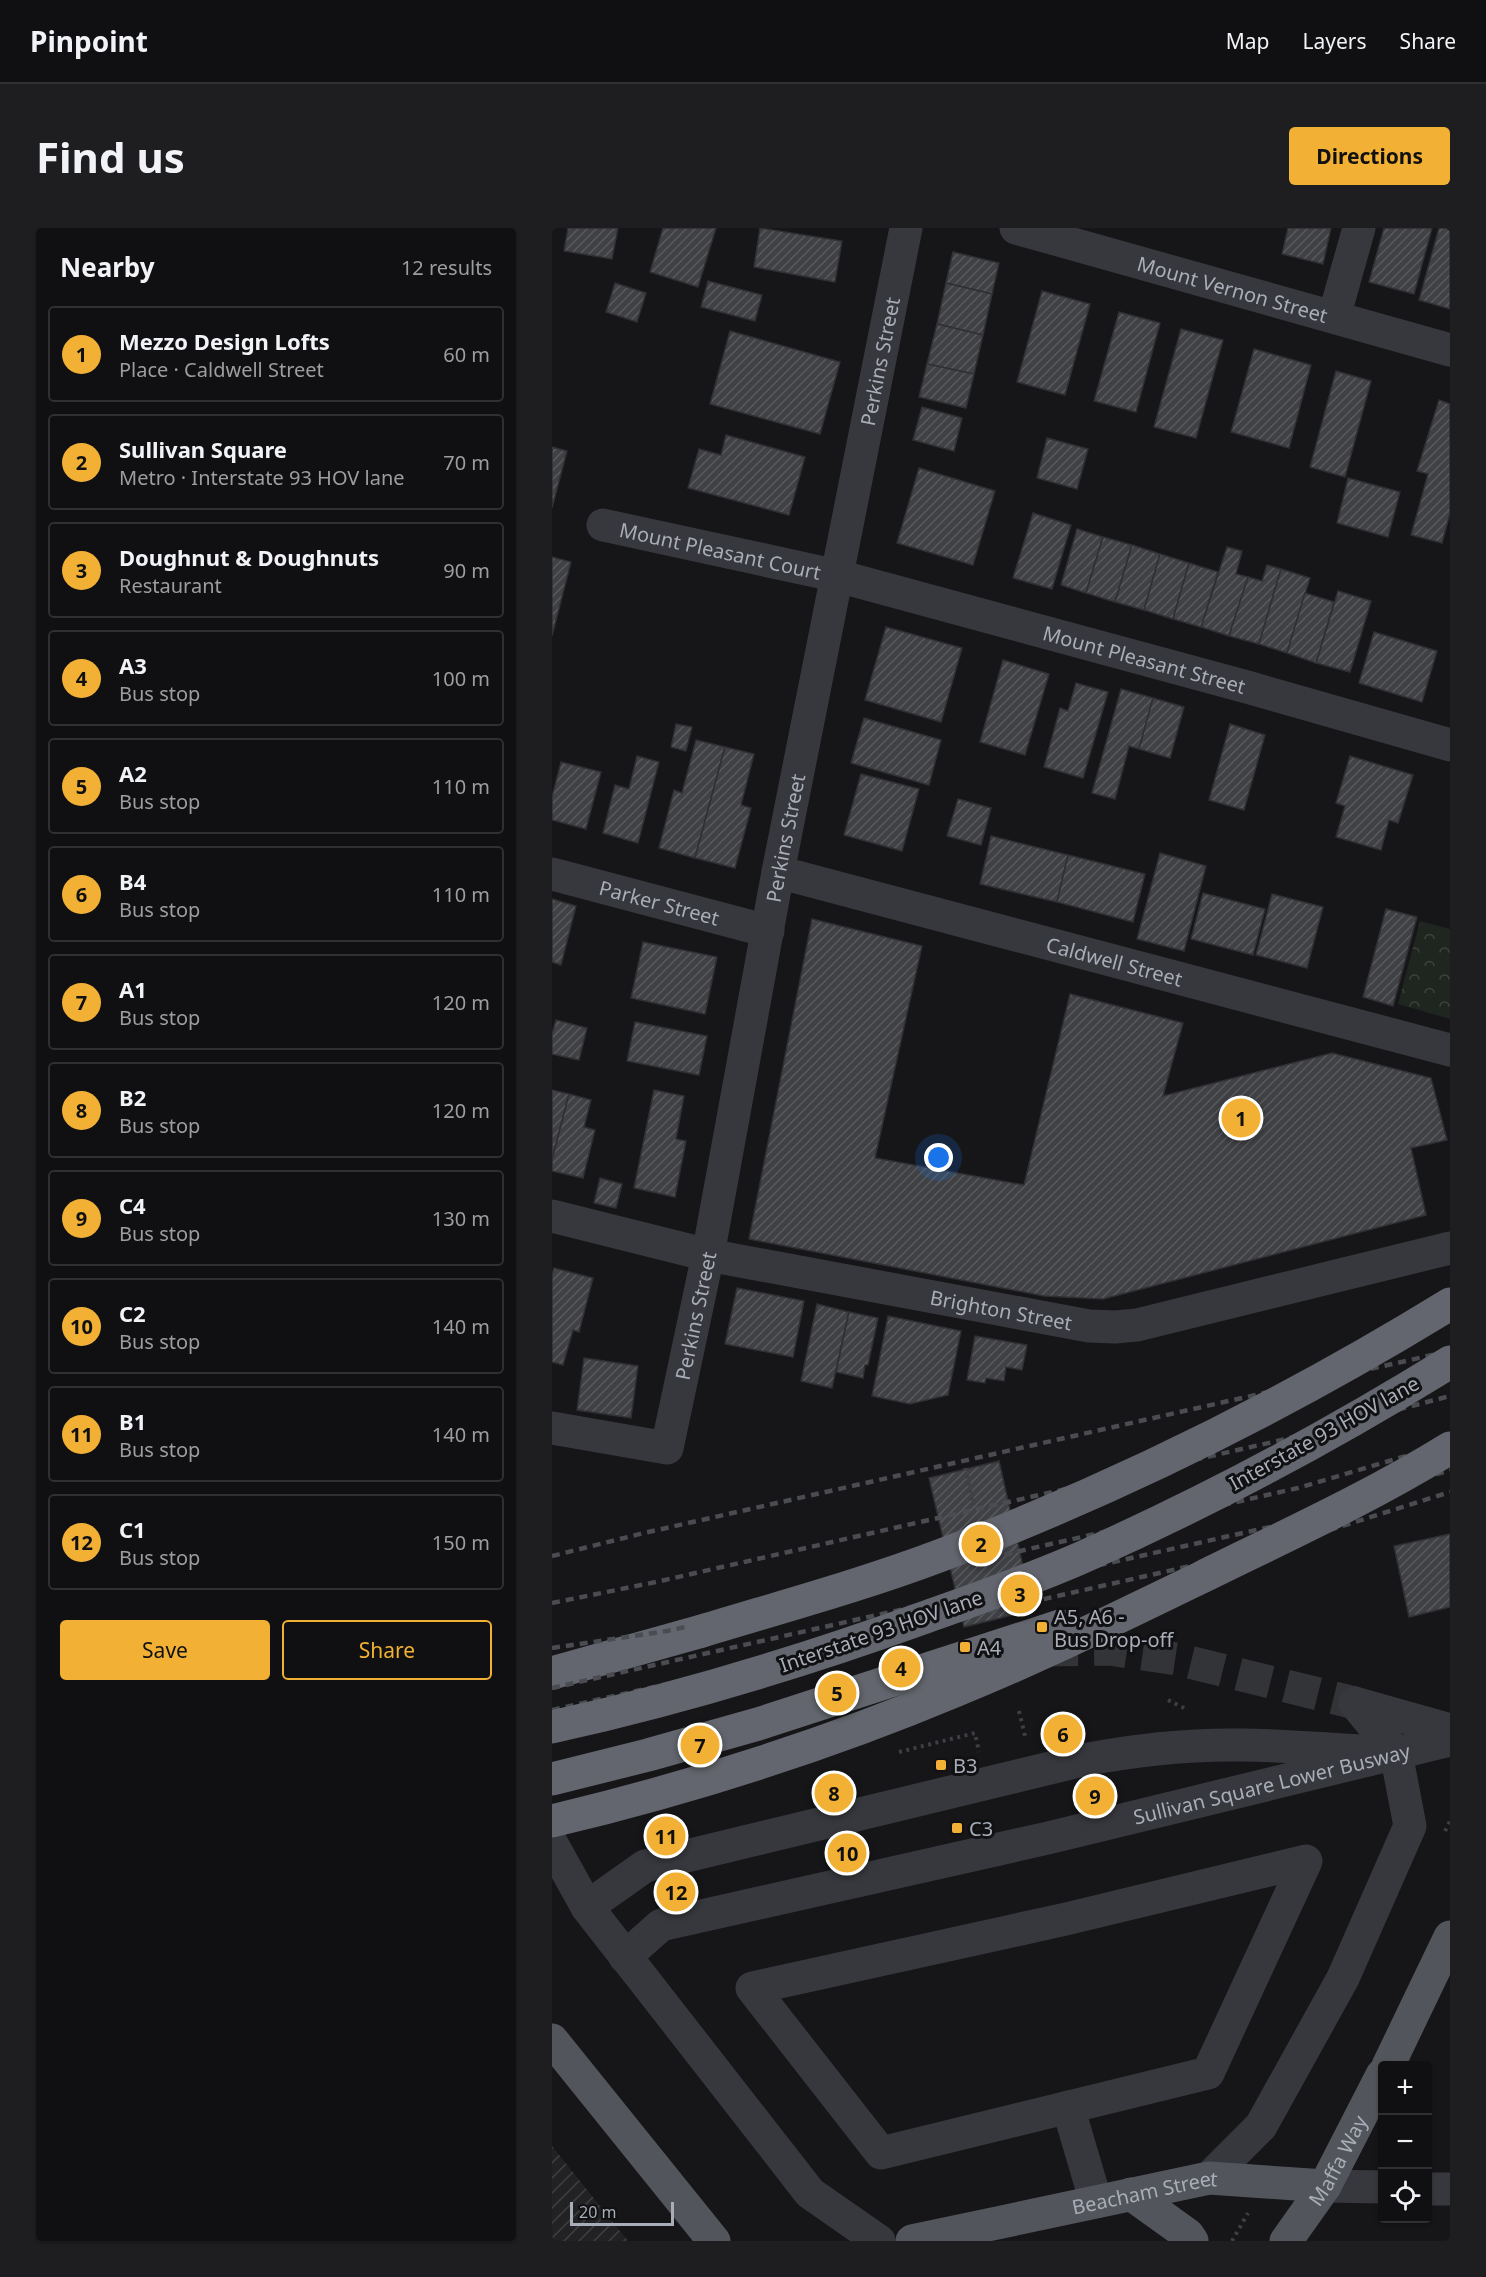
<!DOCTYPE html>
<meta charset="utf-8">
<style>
:root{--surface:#101012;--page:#1e1e20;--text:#f1f3f6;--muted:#9c9d9f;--line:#303032;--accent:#f2b134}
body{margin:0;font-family:"Noto Sans",sans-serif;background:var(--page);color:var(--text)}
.controls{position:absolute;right:18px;bottom:18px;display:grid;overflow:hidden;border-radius:6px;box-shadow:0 2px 4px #0004}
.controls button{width:54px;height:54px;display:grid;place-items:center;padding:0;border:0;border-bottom:2px solid var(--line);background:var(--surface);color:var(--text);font:30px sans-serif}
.scale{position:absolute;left:18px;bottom:15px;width:104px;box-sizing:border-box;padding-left:6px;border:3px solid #a8adb8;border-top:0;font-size:16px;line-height:21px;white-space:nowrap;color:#a8adb8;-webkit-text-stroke:4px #111113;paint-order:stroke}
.you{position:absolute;left:387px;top:930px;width:21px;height:21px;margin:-15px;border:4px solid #fff;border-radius:50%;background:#1a73e8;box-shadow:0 0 0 9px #1a73e833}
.badge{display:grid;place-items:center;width:39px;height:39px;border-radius:50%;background:var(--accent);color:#111;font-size:20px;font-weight:700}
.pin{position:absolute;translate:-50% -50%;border:3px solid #fff;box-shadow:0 2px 6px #0006}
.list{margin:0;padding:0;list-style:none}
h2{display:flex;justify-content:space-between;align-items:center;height:78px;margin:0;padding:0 24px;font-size:26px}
h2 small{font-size:20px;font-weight:400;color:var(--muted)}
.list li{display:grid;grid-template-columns:39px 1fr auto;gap:18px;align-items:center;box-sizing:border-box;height:96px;margin:0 12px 12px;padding:0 12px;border:2px solid var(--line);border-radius:6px}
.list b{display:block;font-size:22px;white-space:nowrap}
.list p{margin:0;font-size:20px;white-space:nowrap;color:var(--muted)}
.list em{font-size:20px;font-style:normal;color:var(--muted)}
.actions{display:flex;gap:12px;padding:18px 24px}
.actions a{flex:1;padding:14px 0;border:2px solid var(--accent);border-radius:6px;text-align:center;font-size:21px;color:var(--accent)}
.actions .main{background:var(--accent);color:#111}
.icon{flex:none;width:33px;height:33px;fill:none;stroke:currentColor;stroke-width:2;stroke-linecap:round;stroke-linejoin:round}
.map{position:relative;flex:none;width:898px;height:2013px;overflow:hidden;border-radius:6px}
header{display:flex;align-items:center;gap:36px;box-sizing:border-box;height:84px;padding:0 30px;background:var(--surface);border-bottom:2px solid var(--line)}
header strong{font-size:28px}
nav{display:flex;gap:33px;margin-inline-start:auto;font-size:21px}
.intro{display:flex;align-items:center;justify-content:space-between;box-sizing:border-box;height:144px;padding:0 36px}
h1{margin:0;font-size:42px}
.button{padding:15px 27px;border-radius:6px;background:var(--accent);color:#111;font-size:21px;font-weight:700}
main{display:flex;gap:36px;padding:0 36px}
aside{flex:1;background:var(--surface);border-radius:6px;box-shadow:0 2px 4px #0004}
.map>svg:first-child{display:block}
.industrial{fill:url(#industrial-furrows)}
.park{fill:url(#park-crowns)}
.building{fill:url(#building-hatch);stroke:#303034;stroke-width:1.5}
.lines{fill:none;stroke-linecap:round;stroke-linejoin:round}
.minor-tunnel{stroke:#333438;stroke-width:33;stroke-dasharray:33 16;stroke-linecap:butt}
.path{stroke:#3d3f44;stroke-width:4;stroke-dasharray:3 4.5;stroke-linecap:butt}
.minor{stroke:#37383d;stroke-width:33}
.major{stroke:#53555c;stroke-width:33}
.highway{stroke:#63666e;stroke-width:33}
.rail{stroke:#4a4c52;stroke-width:4.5;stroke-dasharray:8 6;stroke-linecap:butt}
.highway-bridge{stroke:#63666e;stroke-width:33}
.poi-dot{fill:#f2b134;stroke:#111113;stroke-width:2}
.labels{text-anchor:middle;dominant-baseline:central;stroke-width:6;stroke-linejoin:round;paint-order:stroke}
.street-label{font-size:20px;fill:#a8adb8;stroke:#111113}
.poi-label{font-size:20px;fill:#a8adb8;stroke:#111113;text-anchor:start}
</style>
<header>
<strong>Pinpoint</strong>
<nav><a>Map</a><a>Layers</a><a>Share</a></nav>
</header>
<div class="intro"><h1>Find us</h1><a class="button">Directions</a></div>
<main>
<aside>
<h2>Nearby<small>12 results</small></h2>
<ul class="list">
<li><span class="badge">1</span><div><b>Mezzo Design Lofts</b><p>Place · Caldwell Street</p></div><em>60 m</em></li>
<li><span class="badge">2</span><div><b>Sullivan Square</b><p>Metro · Interstate 93 HOV lane</p></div><em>70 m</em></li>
<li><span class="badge">3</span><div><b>Doughnut &amp; Doughnuts</b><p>Restaurant</p></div><em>90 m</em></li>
<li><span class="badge">4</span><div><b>A3</b><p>Bus stop</p></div><em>100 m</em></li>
<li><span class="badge">5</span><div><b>A2</b><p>Bus stop</p></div><em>110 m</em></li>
<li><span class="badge">6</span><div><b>B4</b><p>Bus stop</p></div><em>110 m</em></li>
<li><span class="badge">7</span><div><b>A1</b><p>Bus stop</p></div><em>120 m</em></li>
<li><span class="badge">8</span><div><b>B2</b><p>Bus stop</p></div><em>120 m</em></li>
<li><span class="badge">9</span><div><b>C4</b><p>Bus stop</p></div><em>130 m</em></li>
<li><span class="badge">10</span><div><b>C2</b><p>Bus stop</p></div><em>140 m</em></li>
<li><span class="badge">11</span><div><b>B1</b><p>Bus stop</p></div><em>140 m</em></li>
<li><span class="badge">12</span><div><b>C1</b><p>Bus stop</p></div><em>150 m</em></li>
</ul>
<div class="actions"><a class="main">Save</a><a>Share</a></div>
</aside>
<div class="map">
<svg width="898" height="2013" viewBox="0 0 898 2013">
<defs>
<pattern id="industrial-furrows" width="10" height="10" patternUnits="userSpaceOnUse" patternTransform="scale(1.5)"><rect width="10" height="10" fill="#222225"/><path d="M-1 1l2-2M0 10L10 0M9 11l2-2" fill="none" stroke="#3f3f43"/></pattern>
<pattern id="park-crowns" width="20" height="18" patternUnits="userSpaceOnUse" patternTransform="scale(1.5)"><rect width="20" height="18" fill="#1e261f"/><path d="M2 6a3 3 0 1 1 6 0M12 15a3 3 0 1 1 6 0" fill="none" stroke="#3c433d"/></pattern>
<pattern id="building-hatch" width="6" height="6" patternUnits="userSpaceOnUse" patternTransform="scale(1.5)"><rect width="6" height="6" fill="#404145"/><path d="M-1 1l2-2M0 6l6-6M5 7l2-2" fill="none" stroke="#595a5e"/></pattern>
</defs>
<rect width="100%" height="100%" fill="#161618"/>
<polygon class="industrial" points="0,1918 76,2013 0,2013"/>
<polygon class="park" points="868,693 898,701 898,791 846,776"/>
<g class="building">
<polygon points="16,0 66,0 60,31 12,23"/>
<polygon points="111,0 164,0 146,59 98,44"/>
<polygon points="208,0 290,13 283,54 202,39"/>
<polygon points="736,0 779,0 771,36 730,26"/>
<polygon points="832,0 880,0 862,66 817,54"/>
<polygon points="887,0 898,0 898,81 867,72"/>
<polygon points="401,24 447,35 440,66 394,55"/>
<polygon points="156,53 210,67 203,93 149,79"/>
<polygon points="63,55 94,65 85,94 54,84"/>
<polygon points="394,55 440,66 431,107 385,96"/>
<polygon points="490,63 538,76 513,167 465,154"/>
<polygon points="567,84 608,95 584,184 542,173"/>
<polygon points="385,96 431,107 422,146 375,136"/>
<polygon points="629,101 671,112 644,210 602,199"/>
<polygon points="178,103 288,134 268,206 158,176"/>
<polygon points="702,121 759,137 737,220 679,204"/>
<polygon points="375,136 422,146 414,180 367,169"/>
<polygon points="784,143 819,153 793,249 758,239"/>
<polygon points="887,172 898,176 898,285 890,315 859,307 876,246 865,243"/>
<polygon points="370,179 410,190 402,223 361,212"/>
<polygon points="174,207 253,229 237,287 136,260 147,221 169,227"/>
<polygon points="495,210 536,221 525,261 485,250"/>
<polygon points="0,219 15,223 0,280"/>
<polygon points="367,240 443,263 421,337 345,315"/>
<polygon points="796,250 848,264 836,309 785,295"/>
<polygon points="481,285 519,297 500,361 461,350"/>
<polygon points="525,301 551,309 534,365 509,357"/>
<polygon points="551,309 580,317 563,374 534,365"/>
<polygon points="580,317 608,326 592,382 563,374"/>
<polygon points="675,319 690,323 684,346 696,349 677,408 649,399"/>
<polygon points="608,326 637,335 621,391 592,382"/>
<polygon points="0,329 19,334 0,408"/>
<polygon points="637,335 666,344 649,399 621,391"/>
<polygon points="715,337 729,341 707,416 677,408 696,349 710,353"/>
<polygon points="729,341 758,350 735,425 707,416"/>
<polygon points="786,363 819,373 798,444 764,435"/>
<polygon points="753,365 782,374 764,435 735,425"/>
<polygon points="334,399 410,420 389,494 313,472"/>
<polygon points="822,404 885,423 870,474 807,455"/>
<polygon points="451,432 497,446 473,527 428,514"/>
<polygon points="524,455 556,464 531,550 492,539 508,480 516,483"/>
<polygon points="569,461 601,470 587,521 577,518 563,571 540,565"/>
<polygon points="601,470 632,479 618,530 587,521"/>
<polygon points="312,490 389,512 377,557 299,535"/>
<polygon points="124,496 140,499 134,523 119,519"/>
<polygon points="678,496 713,507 692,582 657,572"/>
<polygon points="144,512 173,519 143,630 107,620 122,562 130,565"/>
<polygon points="173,519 202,526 189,577 199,580 183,640 143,630"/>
<polygon points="85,528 107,534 86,615 51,605 63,557 77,561"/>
<polygon points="798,528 861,547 846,595 837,592 829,622 784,609 793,578 784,575"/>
<polygon points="9,534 49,544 34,601 0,592 0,569"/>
<polygon points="309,546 367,561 350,623 292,607"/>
<polygon points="406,571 439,580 429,617 395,608"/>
<polygon points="439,608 516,627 505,674 428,656"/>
<polygon points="608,625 654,638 632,723 585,711"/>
<polygon points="516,627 593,646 581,694 505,674"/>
<polygon points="651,665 713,681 701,727 639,711"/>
<polygon points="720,666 771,679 755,740 704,727"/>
<polygon points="0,671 24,678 9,737 0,734"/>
<polygon points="834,681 865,689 841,778 811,769"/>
<polygon points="260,691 370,718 323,930 472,957 518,766 631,795 611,868 780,825 879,850 895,912 859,920 874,987 551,1071 492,1068 197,1011"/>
<polygon points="91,714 165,729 153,786 79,770"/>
<polygon points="4,792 35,800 27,832 0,826 0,806"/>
<polygon points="83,794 155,808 147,847 75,833"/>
<polygon points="0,862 17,866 0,932"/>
<polygon points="102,862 132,868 124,911 134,913 123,969 82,960"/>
<polygon points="17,866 39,872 32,899 43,902 31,950 0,943 0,932"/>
<polygon points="48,950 70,956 64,980 42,975"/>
<polygon points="2,1040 41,1050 27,1104 21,1102 11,1137 0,1134 0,1047"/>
<polygon points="185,1060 252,1073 241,1129 173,1116"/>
<polygon points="265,1076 297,1084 280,1160 249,1153"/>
<polygon points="297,1084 326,1090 316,1137 313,1137 311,1150 284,1144"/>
<polygon points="336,1088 409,1103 396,1167 358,1176 320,1168"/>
<polygon points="423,1108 475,1117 470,1142 454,1139 452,1153 434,1150 433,1155 415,1152"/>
<polygon points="32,1130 86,1138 79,1190 25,1182"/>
<polygon points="447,1233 481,1382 412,1399 377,1250"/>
<polygon points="898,1306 898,1379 857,1389 842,1318"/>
</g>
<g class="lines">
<polyline class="minor-tunnel" points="493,1422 557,1421 625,1431 803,1475"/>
<g class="path">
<polyline points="413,1240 421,1277"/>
<polyline points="616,1472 634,1481"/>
<polyline points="467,1483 474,1512"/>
<polyline points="347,1524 423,1505 427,1524"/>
<polyline points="893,1603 898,1593"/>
<polyline points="680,2013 696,1985"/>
</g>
<g class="minor">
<path id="s1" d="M464 0 898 122"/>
<polyline points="782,89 807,0"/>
<path id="s2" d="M51 297 286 348 695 459 898 517"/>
<path id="s3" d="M226 644 898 822"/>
<path id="s4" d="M0 646 216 703"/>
<path id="s5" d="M0 988 156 1027 537 1098 563 1099 585 1097 898 1020"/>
<path id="s6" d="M0 1200 115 1220 156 1027 226 644 354 0"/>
<polyline points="803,1475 898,1502"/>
<polyline points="0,1616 35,1679 258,1965 327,2013"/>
<polygon points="754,1633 656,1845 329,1925 200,1760 514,1691"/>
<path d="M35 1679 93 1638 531 1532C583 1522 636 1516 690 1517 730 1517 769 1521 809 1523"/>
<path id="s7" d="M73 1729 109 1697 496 1610 898 1512"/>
<polyline points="516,1879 544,1974"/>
<polyline points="657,1950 709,1898 791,1750 858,1598 844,1525 803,1475"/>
<polyline points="773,1958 830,1959"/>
<polyline points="876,1961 898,1961"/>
</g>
<g class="major">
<polyline points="0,1812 162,2013"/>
<polyline points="836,1838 898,1709"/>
<polyline points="579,1966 636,2007 640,2013"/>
<path id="s8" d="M360 2013 657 1950 773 1958"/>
<path id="s9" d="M734 2013 773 1958 830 1847"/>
</g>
<polyline class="highway" points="0,1445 150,1403"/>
<g class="rail">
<polyline points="0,1328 92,1305 898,1123"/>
<polyline points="0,1375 104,1354 734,1211 898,1168"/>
<polyline points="0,1420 115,1403 746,1260 898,1215"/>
<polyline points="0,1460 722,1298 898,1242"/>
<polyline points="0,1482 727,1318 898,1264"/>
</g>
<g class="highway-bridge">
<path d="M150 1403C229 1379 310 1357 387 1328 564 1261 737 1175 898 1076"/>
<path d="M0 1499C126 1471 249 1434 371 1390 424 1371 479 1352 531 1329 657 1273 780 1207 898 1134"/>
<polyline points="0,1551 96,1527 206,1496 508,1398"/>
<path d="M0 1593C138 1560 274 1517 405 1462 489 1428 569 1388 650 1349 733 1308 819 1269 898 1220"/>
</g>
</g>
<g class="poi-dot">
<rect x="484" y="1393" width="12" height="12" rx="3"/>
<rect x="407" y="1413" width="12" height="12" rx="3"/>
<rect x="383" y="1531" width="12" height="12" rx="3"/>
<rect x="399" y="1594" width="12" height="12" rx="3"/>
</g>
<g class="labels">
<g class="street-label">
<text stroke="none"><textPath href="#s1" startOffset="225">Mount Vernon Street</textPath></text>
<text stroke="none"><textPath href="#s6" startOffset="1224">Perkins Street</textPath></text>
<text stroke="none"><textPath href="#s2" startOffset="120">Mount Pleasant Court</textPath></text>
<text stroke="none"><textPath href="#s2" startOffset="558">Mount Pleasant Street</textPath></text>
<text stroke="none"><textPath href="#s6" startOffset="738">Perkins Street</textPath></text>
<text stroke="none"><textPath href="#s4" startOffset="111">Parker Street</textPath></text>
<text stroke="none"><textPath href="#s3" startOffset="348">Caldwell Street</textPath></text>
<text stroke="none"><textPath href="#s5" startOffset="459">Brighton Street</textPath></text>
<text stroke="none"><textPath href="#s6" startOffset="252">Perkins Street</textPath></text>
<text transform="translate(772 1205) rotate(-29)">Interstate 93 HOV lane</text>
<text transform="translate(329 1403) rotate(-19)">Interstate 93 HOV lane</text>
<text stroke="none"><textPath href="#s7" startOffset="675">Sullivan Square Lower Busway</textPath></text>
<text stroke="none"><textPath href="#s9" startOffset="96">Maffa Way</textPath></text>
<text stroke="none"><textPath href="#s8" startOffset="238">Beacham Street</textPath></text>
</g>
<g class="poi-label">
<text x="502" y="1388">A5, A6 -<tspan x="502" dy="23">Bus Drop-off</tspan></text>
<text x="425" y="1419">A4</text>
<text x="401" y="1537">B3</text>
<text x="417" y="1600">C3</text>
</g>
</g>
</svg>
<div class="controls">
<button>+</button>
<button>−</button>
<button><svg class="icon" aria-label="locate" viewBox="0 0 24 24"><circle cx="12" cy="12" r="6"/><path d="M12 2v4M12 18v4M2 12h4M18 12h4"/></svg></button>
</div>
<div class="scale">20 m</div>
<div class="you"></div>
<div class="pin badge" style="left:689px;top:890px">1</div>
<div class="pin badge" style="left:429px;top:1316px">2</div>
<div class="pin badge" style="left:468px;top:1366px">3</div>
<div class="pin badge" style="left:349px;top:1440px">4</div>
<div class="pin badge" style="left:285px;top:1465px">5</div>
<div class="pin badge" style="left:511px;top:1506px">6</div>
<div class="pin badge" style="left:148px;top:1517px">7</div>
<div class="pin badge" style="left:282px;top:1565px">8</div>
<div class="pin badge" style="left:543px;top:1568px">9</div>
<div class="pin badge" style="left:295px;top:1625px">10</div>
<div class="pin badge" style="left:114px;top:1608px">11</div>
<div class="pin badge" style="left:124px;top:1664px">12</div>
</div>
</main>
